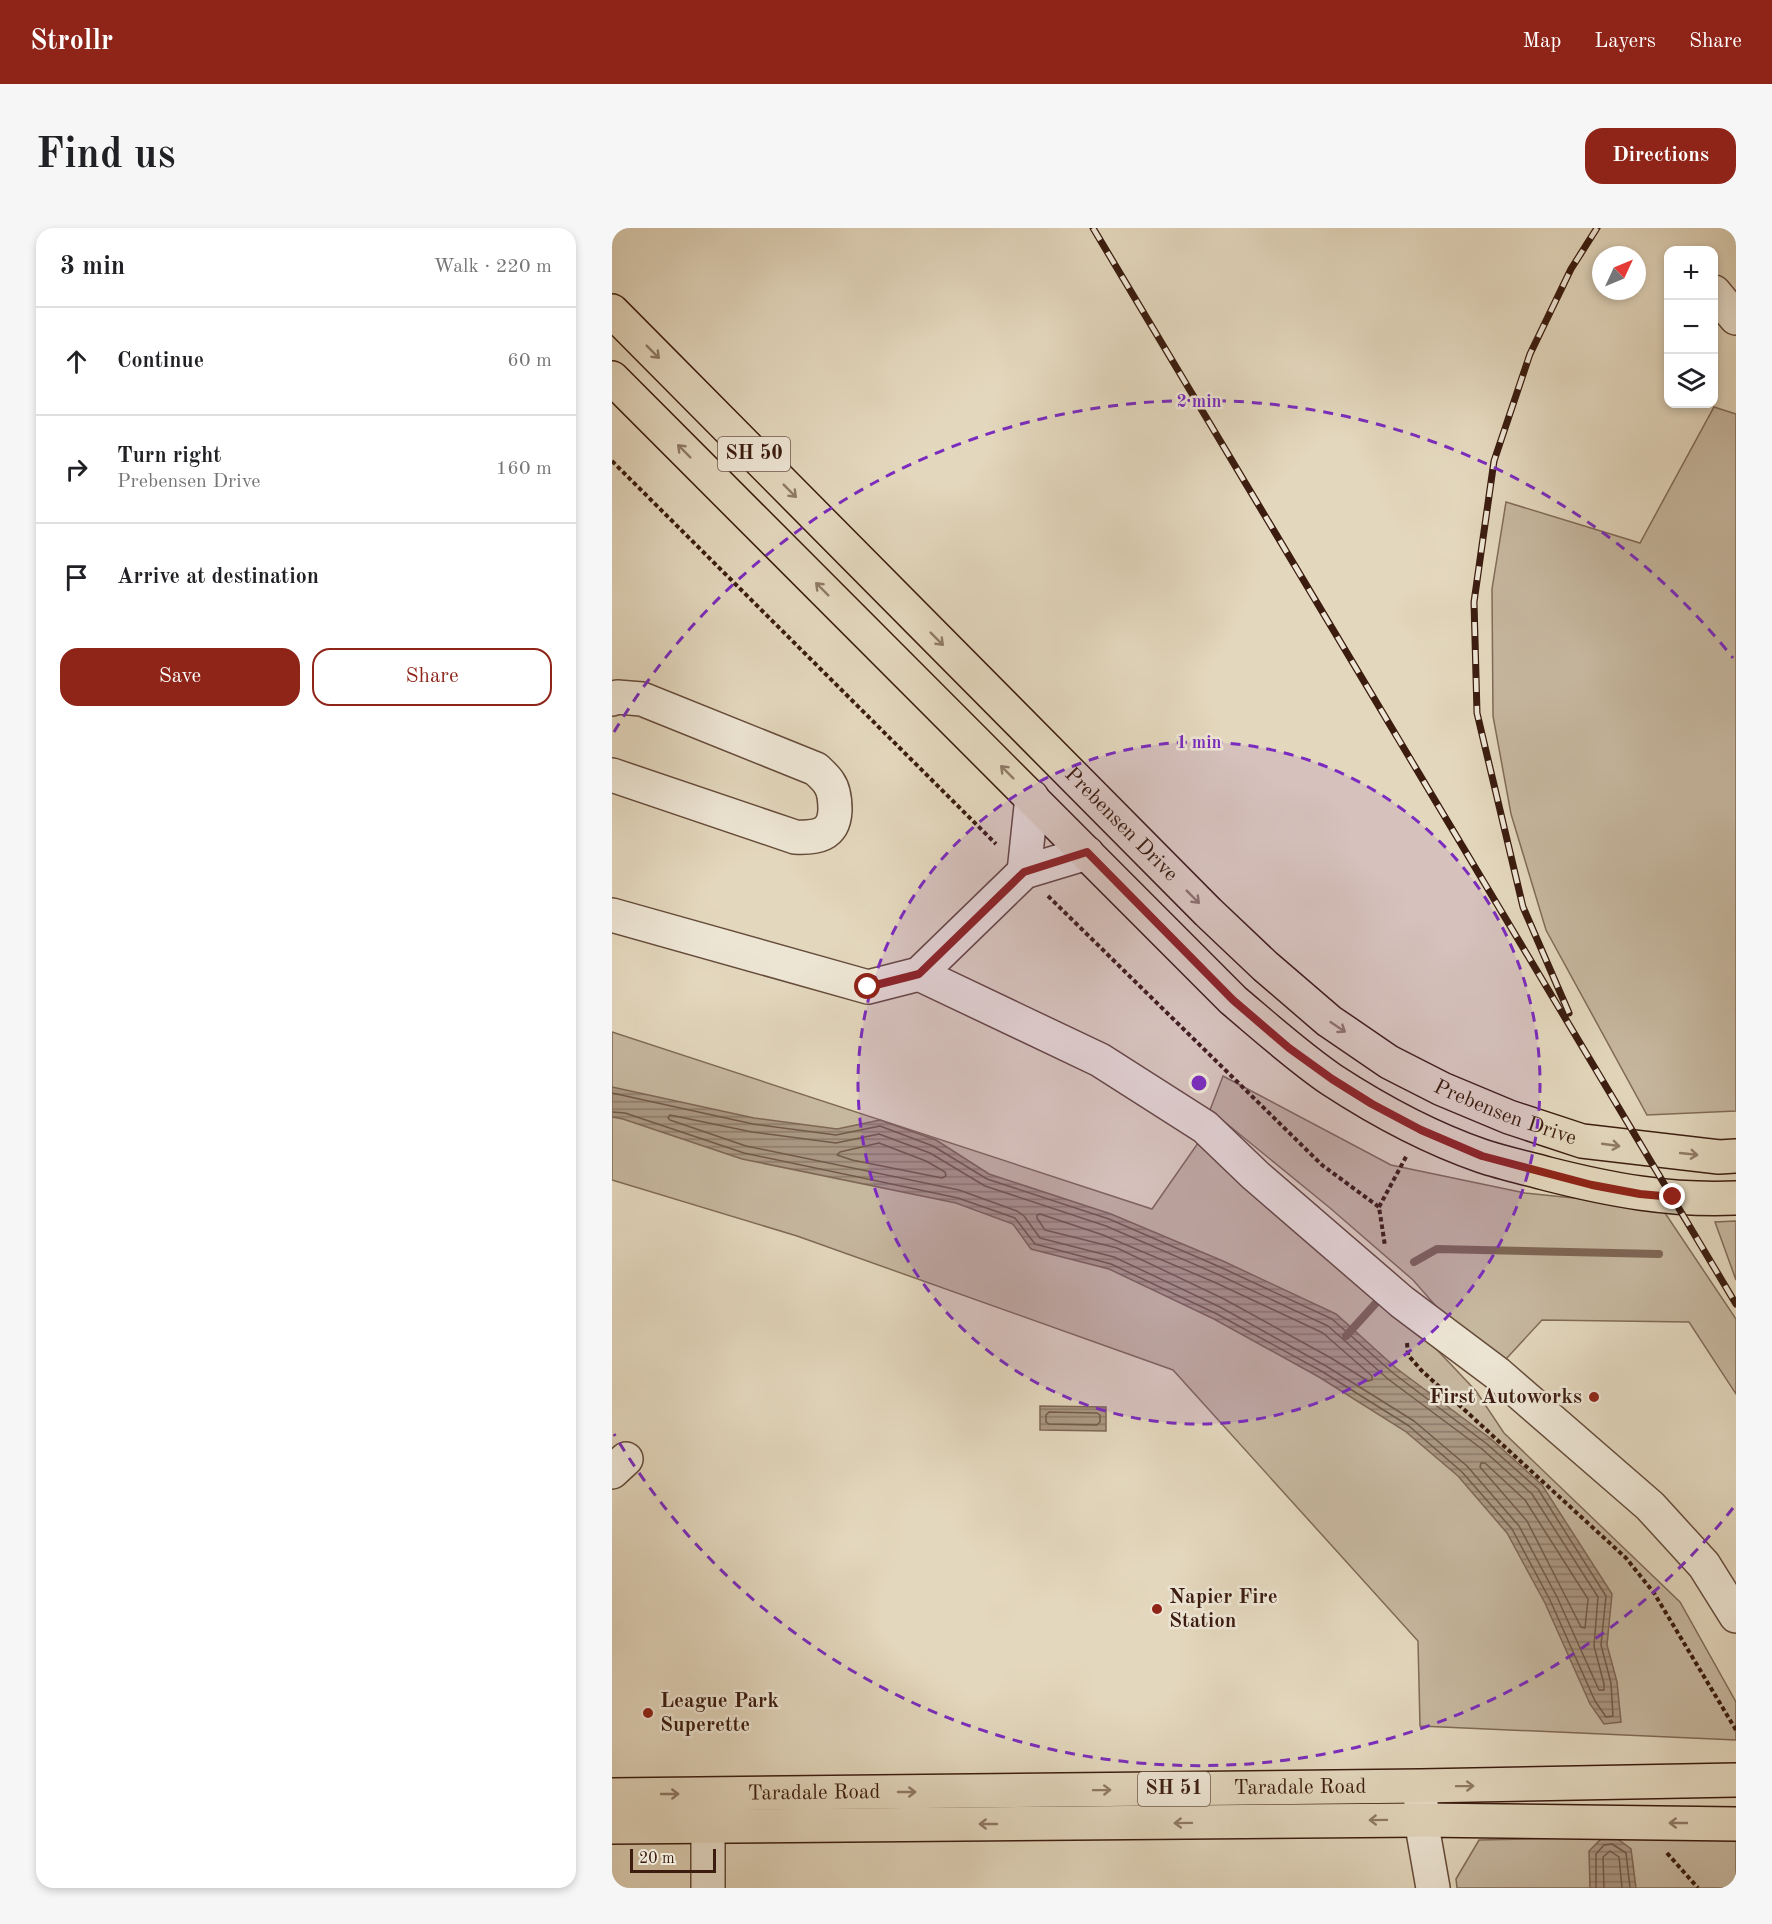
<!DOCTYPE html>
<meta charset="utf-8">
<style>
:root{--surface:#fff;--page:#f6f6f6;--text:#202124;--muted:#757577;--line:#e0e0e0;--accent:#8f2418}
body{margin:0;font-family:"Old Standard TT",serif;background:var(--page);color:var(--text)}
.controls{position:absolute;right:18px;top:18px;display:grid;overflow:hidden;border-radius:12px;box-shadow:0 3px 9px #0003}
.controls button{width:54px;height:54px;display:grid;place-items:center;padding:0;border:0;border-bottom:2px solid var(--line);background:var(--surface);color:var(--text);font:30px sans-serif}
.compass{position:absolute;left:980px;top:18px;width:54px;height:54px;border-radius:50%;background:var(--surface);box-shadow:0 3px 9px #0003;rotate:46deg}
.scale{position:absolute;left:18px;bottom:15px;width:86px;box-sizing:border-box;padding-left:6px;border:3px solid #3b1c0f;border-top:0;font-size:16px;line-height:21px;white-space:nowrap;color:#3b1c0f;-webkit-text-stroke:4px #ede5d4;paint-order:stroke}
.stop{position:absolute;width:18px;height:18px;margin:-14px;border:4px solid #8f2418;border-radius:50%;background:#fff}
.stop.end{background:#8f2418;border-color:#fff;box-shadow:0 2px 6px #0008}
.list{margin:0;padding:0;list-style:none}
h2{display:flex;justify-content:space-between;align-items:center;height:78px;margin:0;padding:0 24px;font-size:26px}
h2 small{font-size:20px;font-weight:400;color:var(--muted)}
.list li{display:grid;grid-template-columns:39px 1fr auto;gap:18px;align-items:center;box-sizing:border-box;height:108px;padding:0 24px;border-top:2px solid var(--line)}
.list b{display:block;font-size:22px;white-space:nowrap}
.list p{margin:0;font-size:20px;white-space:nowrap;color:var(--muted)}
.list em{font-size:20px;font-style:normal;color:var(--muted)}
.actions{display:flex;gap:12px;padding:18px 24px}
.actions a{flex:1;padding:14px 0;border:2px solid var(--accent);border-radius:18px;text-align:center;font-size:21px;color:var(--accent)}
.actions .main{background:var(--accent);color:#fff}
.icon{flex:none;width:33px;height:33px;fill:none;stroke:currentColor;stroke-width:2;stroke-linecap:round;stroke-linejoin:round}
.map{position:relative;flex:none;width:1124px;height:1660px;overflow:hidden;border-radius:18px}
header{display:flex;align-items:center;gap:36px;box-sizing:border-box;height:84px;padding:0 30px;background:var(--accent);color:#fff}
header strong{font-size:28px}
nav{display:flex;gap:33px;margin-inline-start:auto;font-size:21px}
.intro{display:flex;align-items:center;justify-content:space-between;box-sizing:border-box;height:144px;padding:0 36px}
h1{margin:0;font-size:42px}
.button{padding:15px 27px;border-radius:18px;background:var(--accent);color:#fff;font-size:21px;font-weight:700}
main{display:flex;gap:36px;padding:0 36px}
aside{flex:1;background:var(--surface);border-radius:18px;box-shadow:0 3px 9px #0003}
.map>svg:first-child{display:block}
.green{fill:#c6b79f;stroke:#806a57;stroke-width:1.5}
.water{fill:url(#water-rules);stroke:#7e6654;stroke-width:1.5}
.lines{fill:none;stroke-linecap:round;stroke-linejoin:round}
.shore{stroke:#725a48;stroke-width:1.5}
.stream{stroke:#7e6654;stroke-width:8}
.minor-casing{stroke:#654b3a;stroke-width:36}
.major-casing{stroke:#3b1c0f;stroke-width:36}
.highway-casing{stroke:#3b1c0f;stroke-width:36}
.path{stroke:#3b1c0f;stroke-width:4;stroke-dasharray:4.5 3;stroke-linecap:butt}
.minor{stroke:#ede5d4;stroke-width:33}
.major{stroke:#e3d7bd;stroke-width:33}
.highway{stroke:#e3d7bd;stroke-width:33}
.rail-casing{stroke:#3b1c0f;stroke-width:7}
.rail{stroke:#ede5d4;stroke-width:4.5;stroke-dasharray:14;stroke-linecap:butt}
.oneway{stroke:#8f7a66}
.route{stroke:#8f2418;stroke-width:8}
.ring{fill:none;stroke:#7b2cbf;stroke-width:3;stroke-dasharray:10 8}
.poi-dot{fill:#8f2418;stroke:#ede5d4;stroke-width:2}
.labels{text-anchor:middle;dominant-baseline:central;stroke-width:5;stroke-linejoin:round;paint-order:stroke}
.shield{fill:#ede5d4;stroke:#70584a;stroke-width:1.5}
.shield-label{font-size:20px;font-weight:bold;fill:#3b1c0f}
.street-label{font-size:21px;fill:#3b1c0f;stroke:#ede5d4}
.poi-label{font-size:21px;font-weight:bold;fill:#3b1c0f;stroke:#ede5d4;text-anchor:start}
.centre{fill:#7b2cbf;stroke:#ede5d4;stroke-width:3}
.ring-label{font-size:18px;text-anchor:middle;font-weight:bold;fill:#7b2cbf;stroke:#ede5d4;stroke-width:5;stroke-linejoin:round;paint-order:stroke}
</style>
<header>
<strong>Strollr</strong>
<nav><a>Map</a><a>Layers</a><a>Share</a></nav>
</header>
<div class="intro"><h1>Find us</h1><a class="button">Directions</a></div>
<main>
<aside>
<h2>3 min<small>Walk · 220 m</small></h2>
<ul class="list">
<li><svg class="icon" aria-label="ahead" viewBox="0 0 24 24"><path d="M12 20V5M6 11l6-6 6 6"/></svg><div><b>Continue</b></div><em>60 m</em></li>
<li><svg class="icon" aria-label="right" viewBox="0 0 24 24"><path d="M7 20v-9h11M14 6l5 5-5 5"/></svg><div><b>Turn right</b><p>Prebensen Drive</p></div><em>160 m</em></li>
<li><svg class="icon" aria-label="arrive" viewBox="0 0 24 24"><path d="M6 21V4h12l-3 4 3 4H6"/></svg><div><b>Arrive at destination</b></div></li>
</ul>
<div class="actions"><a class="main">Save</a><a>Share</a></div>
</aside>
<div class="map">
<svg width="1124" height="1660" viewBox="0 0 1124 1660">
<defs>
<pattern id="water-rules" width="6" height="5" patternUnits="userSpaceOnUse" patternTransform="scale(1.5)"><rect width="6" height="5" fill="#aa9782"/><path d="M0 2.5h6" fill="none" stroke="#8c7a69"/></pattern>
</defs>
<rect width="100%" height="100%" fill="#e3d7bd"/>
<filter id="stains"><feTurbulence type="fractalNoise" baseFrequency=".00333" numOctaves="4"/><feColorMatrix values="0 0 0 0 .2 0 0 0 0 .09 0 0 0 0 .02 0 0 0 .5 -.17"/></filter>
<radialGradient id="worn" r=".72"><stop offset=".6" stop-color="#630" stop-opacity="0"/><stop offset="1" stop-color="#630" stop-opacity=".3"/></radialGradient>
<g class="green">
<polygon points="1102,179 1124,186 1124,883 1035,887 934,702 899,586 881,488 880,361 894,274 1028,315"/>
<polygon points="0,804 540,981 586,915 776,1070 864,1163 892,1205 1068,1374 1124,1474 1124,1512 808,1498 806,1413 561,1142 185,1008 0,952"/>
<polygon points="611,848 779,937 913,965 1049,979 1124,1091 1124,1166 1077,1094 930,1092 882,1144 801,1052 718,980 598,882"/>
<polygon points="1124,993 1124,1052 1103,994"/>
<polygon points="1124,1606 1124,1660 845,1660 844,1651 867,1612"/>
</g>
<g class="water">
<polygon points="0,859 142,890 225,901 268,892 324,912 377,946 499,986 611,1033 724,1086 784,1140 879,1211 930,1257 1000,1366 995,1417 1005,1454 1009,1494 992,1496 978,1476 933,1375 895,1305 846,1248 793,1203 707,1149 602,1091 497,1041 419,1021 401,996 344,975 130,931 11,891 0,889"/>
<polygon points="428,1178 494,1179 494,1203 428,1202"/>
<polygon points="1003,1609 1019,1621 1024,1660 978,1660 977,1623 989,1611"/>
</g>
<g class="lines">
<g class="shore">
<polyline points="0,865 141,896 224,907 268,898 321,918 375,951 497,991 608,1039 720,1091 781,1145 875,1216 926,1261 994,1368 989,1417 999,1455 1001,1488 994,1489 983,1473 938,1372 900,1301 850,1244 797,1198 711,1144 605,1086 499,1036 423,1016 403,990 346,970 132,925 13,885 0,884"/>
<polygon points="58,887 140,904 224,915 267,906 318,925 373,958 494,998 605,1046 716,1098 776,1151 870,1221 920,1266 986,1369 982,1418 992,1456 992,1462 987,1462 945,1369 907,1298 855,1238 802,1193 714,1138 608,1079 502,1029 428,1010 412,988 405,983 347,962 134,918 58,892 56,890"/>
<polygon points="267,915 314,933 333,944 334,948 330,950 240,932 225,927 228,924"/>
<polygon points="428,986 491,1007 602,1054 711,1105 760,1148 760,1152 756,1153 719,1130 612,1071 505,1020 433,1002 425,990 425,987"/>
<polygon points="437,1184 485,1185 488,1187 488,1194 485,1197 437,1196 434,1194 434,1187"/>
<polygon points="869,1235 873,1235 913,1272 976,1371 973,1400 969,1399 915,1293 868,1239"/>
<polyline points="984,1660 984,1626 992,1617 1000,1616 1014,1625 1018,1660"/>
<polyline points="992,1660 991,1629 998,1623 1007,1629 1010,1660"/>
</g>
<g class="stream">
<polyline points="802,1034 825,1021 1047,1026"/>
<polyline points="734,1108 764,1075"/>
</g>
<g class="minor-casing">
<g id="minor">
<polyline points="1102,64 1124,90"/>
<path d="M0 471 5 469 30 471 204 541C208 545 214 550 217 555 222 562 223 573 223 582 222 608 204 610 183 609L0 547"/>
<polyline points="412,644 420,569"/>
<polyline points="0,687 256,759 307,746 412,644 475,625"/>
<polyline points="307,746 488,832 593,899 643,947 790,1074 886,1146 1038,1278 1092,1337 1124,1388"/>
<polyline points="0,1244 14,1231"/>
<polyline points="809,1564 809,1592 821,1660"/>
<polyline points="96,1660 96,1571"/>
</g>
</g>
<g class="major-casing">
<g id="major">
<path id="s1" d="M0 83 596 684 653 738 717 793 777 834 830 861 897 889 970 913 1107 929 1124 928"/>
<path d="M0 150 621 772C653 799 685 828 720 852 766 882 818 910 870 928 891 935 914 940 936 946 999 962 1058 973 1124 970"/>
</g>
</g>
<g class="highway-casing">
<g id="highway">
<path id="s2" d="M0 1567 809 1558 1124 1552"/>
<polyline points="0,1599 809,1592 1124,1596"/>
</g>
</g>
<g class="path">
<polyline points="0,233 384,616"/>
<polyline points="436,668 710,937 767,979 773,1018"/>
<polyline points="767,979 795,927"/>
<polyline points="795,1115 796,1127 809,1142 1014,1330 1042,1365 1124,1502"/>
<polyline points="1055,1625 1086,1660"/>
</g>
<use href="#minor" class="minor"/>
<use href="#major" class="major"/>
<use href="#highway" class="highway"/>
<g class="rail-casing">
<g id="rail">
<polyline points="481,0 1124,1076"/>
<polyline points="957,785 911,679 865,485 862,374 882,233 918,126 959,41 985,0"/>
</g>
</g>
<use href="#rail" class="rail"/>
</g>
<defs><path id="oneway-shaft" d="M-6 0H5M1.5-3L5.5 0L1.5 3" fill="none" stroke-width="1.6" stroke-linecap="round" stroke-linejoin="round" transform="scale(1.5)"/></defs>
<g class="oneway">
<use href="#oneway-shaft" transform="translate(41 124) rotate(45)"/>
<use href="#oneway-shaft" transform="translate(72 223) rotate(-135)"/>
<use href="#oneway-shaft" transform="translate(178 263) rotate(45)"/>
<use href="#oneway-shaft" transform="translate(210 361) rotate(-135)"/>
<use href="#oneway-shaft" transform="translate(325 411) rotate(45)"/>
<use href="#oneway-shaft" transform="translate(395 544) rotate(-135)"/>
<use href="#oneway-shaft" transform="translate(581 669) rotate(45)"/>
<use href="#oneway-shaft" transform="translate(726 799) rotate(34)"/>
<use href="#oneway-shaft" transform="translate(999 917) rotate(8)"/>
<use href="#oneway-shaft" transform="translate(1077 926) rotate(6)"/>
<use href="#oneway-shaft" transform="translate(853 1558) rotate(-1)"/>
<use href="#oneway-shaft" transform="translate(490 1562) rotate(-1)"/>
<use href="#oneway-shaft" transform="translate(295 1564)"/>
<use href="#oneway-shaft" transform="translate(58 1566)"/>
<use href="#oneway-shaft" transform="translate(766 1592) rotate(179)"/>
<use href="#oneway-shaft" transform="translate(571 1595) rotate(179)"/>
<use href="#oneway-shaft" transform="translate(1066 1595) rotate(-180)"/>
<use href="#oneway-shaft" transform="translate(376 1596) rotate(180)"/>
</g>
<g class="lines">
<polyline class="route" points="256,759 307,746 412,644 475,624 621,772 677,820 720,851 760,876 809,902 870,928 980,957 1028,966 1061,969"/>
</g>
<circle cx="587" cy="855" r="341" fill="#7b2cbf" fill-opacity=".12"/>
<g class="ring">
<circle cx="587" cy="855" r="341"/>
<path d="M1121 1280A682 682 0 0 1 2 1206M2 504A682 682 0 0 1 1121 430"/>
</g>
<g class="poi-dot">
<circle cx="982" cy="1169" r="6"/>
<circle cx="545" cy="1381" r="6"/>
<circle cx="36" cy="1485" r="6"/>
</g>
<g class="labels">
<g class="shield">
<rect x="106" y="209" width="72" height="34" rx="4.5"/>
<rect x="526" y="1544" width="72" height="34" rx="4.5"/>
</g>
<g class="shield-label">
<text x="142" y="226">SH 50</text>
<text x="562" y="1561">SH 51</text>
</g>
<g class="street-label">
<text stroke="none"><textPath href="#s1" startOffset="723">Prebensen Drive</textPath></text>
<text stroke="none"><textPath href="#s1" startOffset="1209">Prebensen Drive</textPath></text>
<text stroke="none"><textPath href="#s2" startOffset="688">Taradale Road</textPath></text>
<text stroke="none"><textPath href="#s2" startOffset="202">Taradale Road</textPath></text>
</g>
<g class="poi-label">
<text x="970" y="1169" text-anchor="end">First Autoworks</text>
<text x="557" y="1369">Napier Fire<tspan x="557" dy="24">Station</tspan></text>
<text x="48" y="1473">League Park<tspan x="48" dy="24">Superette</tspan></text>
</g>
</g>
<circle cx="587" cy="855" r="9" class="centre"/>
<g class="ring-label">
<text x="587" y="179">2 min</text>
<text x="587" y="520">1 min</text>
</g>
<rect width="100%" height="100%" filter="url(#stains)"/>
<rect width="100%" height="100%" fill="url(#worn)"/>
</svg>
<div class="controls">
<button>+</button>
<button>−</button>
<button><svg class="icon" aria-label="layers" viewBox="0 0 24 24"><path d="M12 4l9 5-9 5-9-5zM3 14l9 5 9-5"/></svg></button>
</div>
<svg class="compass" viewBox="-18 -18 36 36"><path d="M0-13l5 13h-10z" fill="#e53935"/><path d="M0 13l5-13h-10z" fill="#757577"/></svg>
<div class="scale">20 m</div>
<div class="stop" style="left:256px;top:759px"></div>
<div class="stop end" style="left:1061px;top:969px"></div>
</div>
</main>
